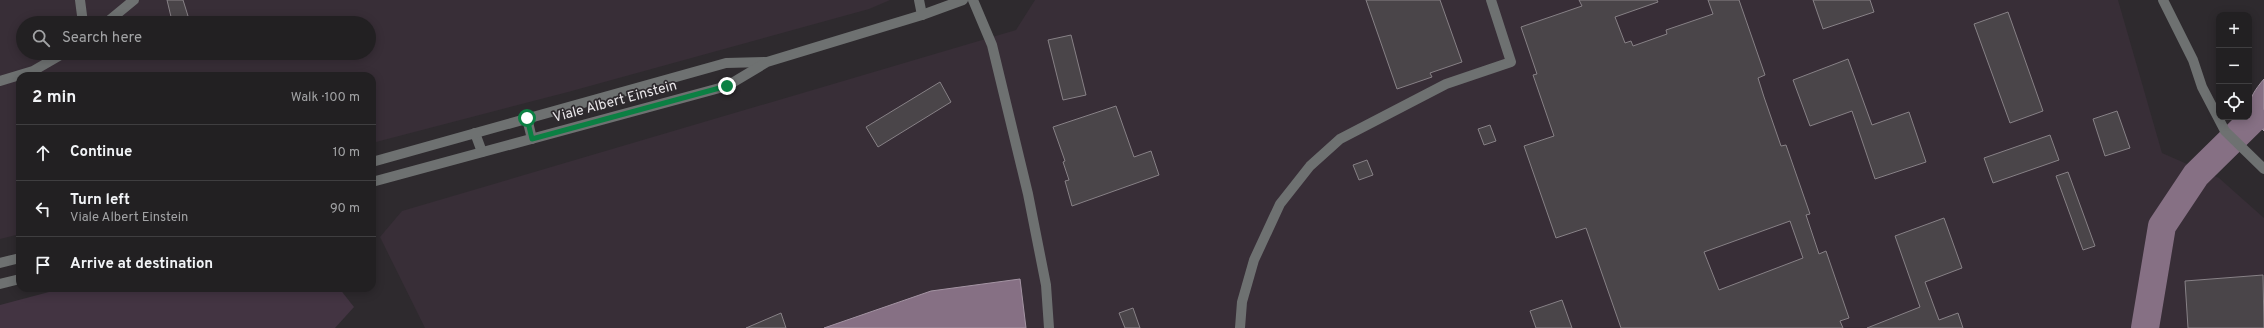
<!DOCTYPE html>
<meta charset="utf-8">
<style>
:root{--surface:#222022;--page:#2e2d2f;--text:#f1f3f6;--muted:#a2a3a5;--line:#3f3e40}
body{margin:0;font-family:Overpass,sans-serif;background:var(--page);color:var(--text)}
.controls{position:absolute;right:12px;top:12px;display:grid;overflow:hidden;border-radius:8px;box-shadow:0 2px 10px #0003}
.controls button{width:36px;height:36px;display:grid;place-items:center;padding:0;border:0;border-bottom:1px solid var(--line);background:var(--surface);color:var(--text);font:20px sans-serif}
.stop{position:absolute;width:12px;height:12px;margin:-9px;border:3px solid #0b8043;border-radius:50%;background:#fff}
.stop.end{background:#0b8043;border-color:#fff;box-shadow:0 1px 4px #0008}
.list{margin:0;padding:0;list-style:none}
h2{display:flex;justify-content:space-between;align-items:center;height:52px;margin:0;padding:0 16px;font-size:17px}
h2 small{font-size:13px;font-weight:400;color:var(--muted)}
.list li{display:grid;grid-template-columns:26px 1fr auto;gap:12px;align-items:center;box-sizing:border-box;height:56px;padding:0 16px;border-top:1px solid var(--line)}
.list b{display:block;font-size:15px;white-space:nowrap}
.list p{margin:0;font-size:13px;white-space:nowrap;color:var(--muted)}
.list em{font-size:13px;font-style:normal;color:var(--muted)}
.icon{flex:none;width:22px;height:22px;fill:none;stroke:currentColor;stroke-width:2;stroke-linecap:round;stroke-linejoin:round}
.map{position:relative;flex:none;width:2264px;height:328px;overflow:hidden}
.search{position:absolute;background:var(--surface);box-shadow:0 2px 10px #0003;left:16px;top:16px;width:360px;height:44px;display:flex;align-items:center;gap:10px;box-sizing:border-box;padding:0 14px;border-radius:22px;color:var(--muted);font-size:15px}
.panel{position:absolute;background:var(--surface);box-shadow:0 2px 10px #0003;left:16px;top:72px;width:360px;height:220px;border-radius:12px}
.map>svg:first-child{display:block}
.built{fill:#382e37;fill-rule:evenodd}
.green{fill:#433442}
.water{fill:#867084;stroke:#a494a3}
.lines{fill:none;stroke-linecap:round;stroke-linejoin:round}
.river{stroke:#867084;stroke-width:28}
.building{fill:#4a4549;stroke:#878186;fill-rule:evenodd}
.minor{stroke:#6e7171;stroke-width:10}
.route{stroke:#0b8043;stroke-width:5}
.labels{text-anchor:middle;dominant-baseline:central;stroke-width:3.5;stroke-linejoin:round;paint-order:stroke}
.street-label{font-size:14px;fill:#eae7ea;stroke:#2e2a2e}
</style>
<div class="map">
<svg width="2264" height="328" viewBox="0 0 2264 328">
<rect width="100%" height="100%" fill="#2e2a2e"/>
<g class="built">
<path d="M0 0H890L869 9 568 92 372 143V76H20V234L0 239ZM23 23H369V53H23Z"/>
<polygon points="1035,0 2118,0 2162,153 2219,178 2264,218 2264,328 425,328 380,237 402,211 1016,30"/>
</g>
<polygon class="green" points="64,288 339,288 354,307 335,328 0,328 0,305"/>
<g class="water">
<path d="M2264 79V131C2244 111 2246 100 2264 79Z"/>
<polygon points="1020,279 1026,328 824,328 931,291"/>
</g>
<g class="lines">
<polyline class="river" points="2145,328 2162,226 2196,175 2253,119"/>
</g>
<g class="building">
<polygon points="167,0 183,0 188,16 172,21"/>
<polygon points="1366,0 1440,0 1462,62 1430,73 1432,77 1397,89"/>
<path d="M1579 0H1657L1658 2 1615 17 1625 43 1631 41 1633 46 1667 34 1666 30 1713 14 1708 0H1739L1765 75 1758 78 1764 97 1781 146 1786 145 1810 214 1806 215 1819 254 1826 251 1849 318 1840 321 1843 328H1621L1586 228 1556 238 1524 146 1554 136 1533 75 1537 74 1521 27 1582 6ZM1790 221 1803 258 1719 290 1704 252Z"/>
<polygon points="1813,0 1870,0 1874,12 1823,29"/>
<polygon points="2008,12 2043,111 2010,123 1974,24"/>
<polygon points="1071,35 1086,95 1063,100 1048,40"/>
<polygon points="1848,59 1872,125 1909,112 1926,162 1875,179 1852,111 1810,126 1793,80"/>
<polygon points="940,82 951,102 878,147 866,127"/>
<polygon points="1116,106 1134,157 1151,151 1159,175 1072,206 1065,181 1069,180 1063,162 1065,161 1053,127"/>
<polygon points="2117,111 2130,148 2105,156 2093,119"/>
<polygon points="1490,125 1496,141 1484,145 1478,129"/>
<polygon points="2050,135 2059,160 1993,183 1984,158"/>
<polygon points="1367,160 1373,175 1359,180 1353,165"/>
<polygon points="2068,172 2095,246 2083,250 2056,176"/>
<polygon points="1944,218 1962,268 1925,282 1939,320 1958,313 1963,328 1867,328 1920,307 1895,236"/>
<polygon points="2263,275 2264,328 2188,328 2185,281"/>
<polygon points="1562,300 1572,328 1536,328 1530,311"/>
<polygon points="1133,308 1140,328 1125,328 1119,313"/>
<polygon points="781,313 786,328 746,328"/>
</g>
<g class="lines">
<g class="minor">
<polyline points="80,0 83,23"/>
<polyline points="919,0 922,15"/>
<polyline points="973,0 992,45 1028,194 1046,285 1049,328"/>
<polyline points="2163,0 2193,60 2202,87 2225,131 2264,169"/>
<polyline points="106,23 134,0"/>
<polyline points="0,81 33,71 64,53"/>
<polyline points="527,118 532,139"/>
<polyline points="475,133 482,152"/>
<polyline points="372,162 726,63 765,62"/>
<polyline points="372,182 727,86 767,62 922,15 963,0"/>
<polyline points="0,263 20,258"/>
<polyline points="0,284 20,279"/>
<polyline points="1240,328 1242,302 1254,260 1280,204 1310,166 1340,139 1446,84 1511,62 1491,0"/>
</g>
</g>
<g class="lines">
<polyline class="route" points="527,118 532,139 727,86"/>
</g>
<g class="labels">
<g class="street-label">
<text transform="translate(615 102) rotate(-15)">Viale Albert Einstein</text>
</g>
</g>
</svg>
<div class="controls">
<button>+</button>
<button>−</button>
<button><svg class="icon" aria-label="locate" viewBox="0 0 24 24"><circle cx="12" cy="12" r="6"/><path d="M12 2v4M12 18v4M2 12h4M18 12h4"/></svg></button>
</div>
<div class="stop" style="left:527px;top:118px"></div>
<div class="stop end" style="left:727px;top:86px"></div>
<div class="search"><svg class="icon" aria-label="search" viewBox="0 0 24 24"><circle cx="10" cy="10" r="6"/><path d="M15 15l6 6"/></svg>Search here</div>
<section class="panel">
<h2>2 min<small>Walk · 100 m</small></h2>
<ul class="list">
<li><svg class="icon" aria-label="ahead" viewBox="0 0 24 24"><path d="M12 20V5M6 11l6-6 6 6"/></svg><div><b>Continue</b></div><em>10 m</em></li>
<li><svg class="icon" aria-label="left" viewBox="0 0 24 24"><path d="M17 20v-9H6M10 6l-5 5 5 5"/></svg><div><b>Turn left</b><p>Viale Albert Einstein</p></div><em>90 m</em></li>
<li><svg class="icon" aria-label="arrive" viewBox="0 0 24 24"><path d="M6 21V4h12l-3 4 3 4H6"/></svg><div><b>Arrive at destination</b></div></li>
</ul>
</section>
</div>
